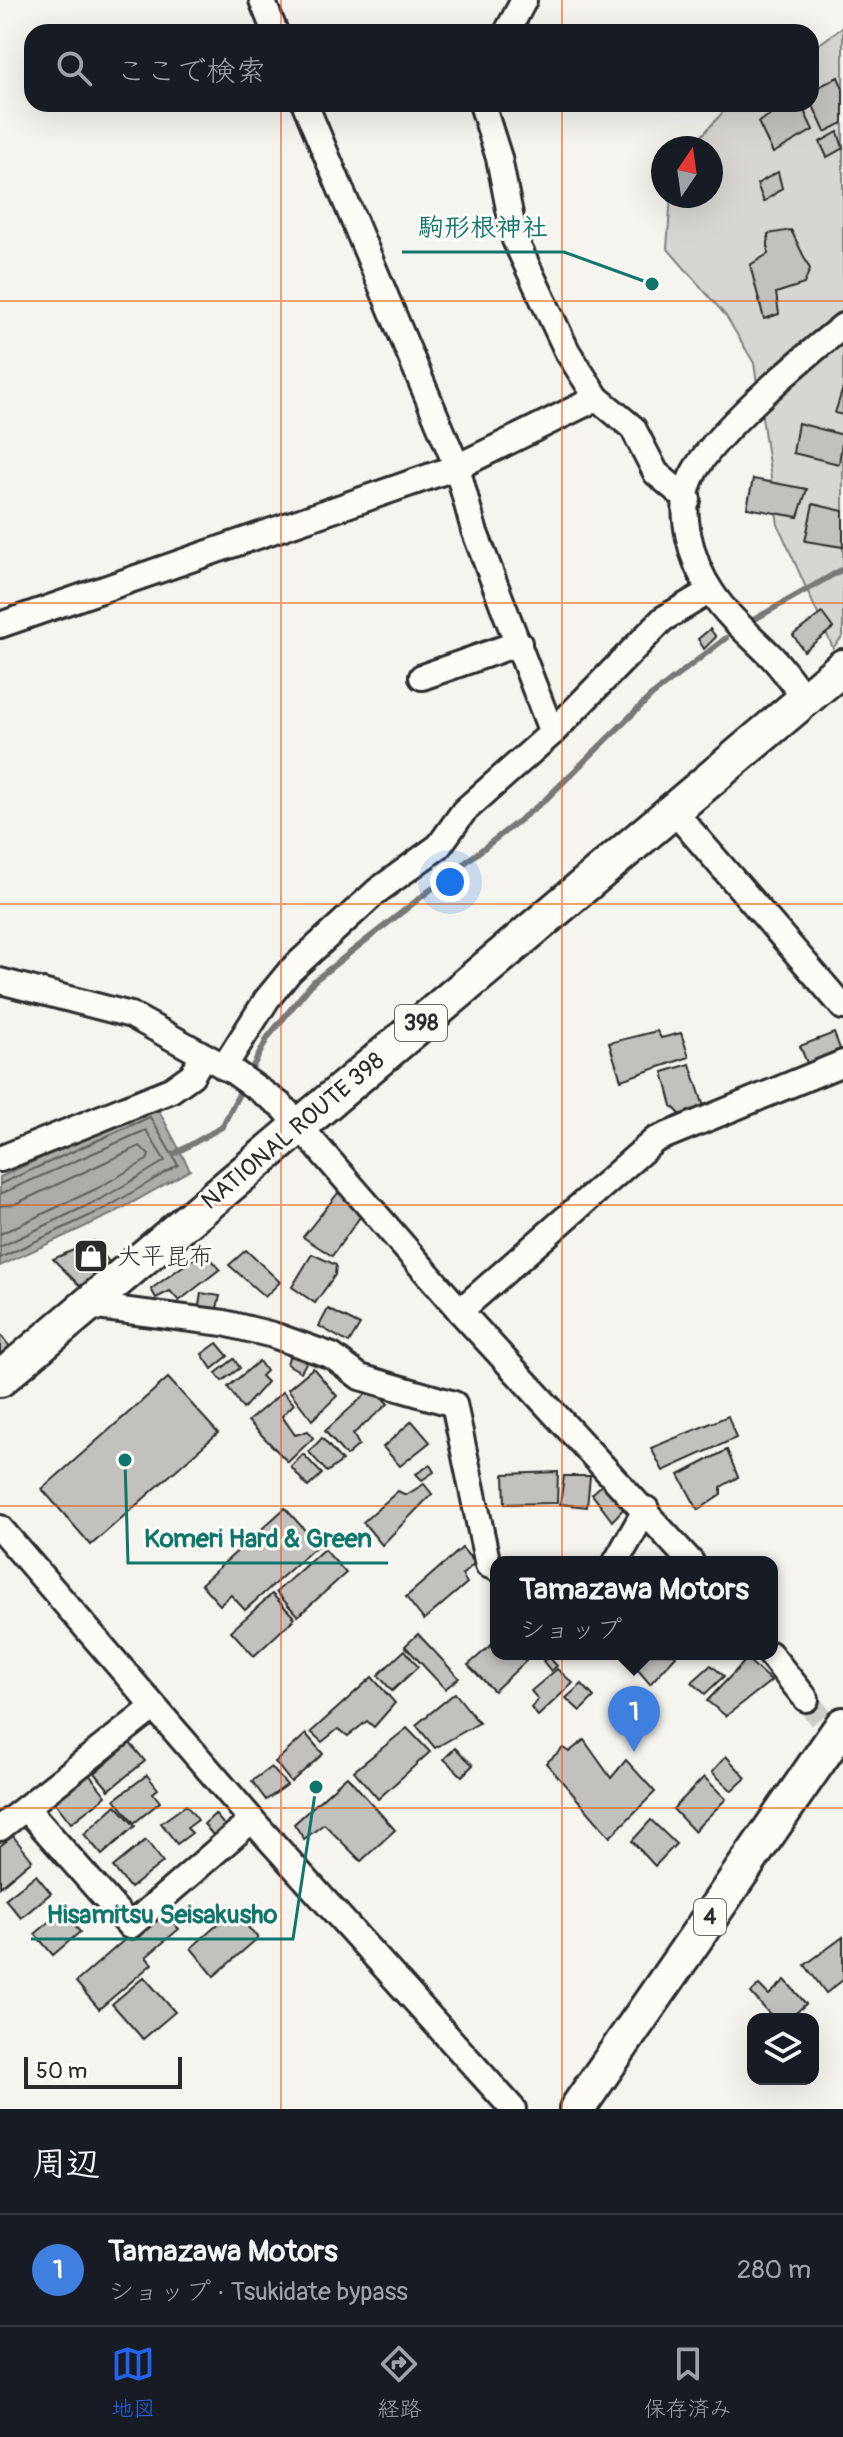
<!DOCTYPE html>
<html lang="ja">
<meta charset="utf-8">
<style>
:root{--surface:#171b24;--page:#242831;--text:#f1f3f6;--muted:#9ea1a6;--line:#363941;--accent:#2563eb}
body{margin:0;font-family:Pangolin,"Klee One",sans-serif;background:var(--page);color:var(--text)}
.controls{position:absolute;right:24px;bottom:24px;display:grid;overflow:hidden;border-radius:16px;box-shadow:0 8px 32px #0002}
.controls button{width:72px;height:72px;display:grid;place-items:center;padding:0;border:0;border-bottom:2px solid var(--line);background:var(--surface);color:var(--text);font:40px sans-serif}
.compass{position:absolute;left:651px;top:136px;width:72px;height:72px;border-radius:50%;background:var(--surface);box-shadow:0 8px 32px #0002;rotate:13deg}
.scale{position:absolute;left:24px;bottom:20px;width:158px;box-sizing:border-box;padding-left:8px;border:4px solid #2b2b2b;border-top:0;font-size:22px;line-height:28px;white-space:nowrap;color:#2b2b2b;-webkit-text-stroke:6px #fdfcf7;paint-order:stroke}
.you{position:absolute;left:450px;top:882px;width:28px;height:28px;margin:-20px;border:6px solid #fff;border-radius:50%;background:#1a73e8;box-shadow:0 0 0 12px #1a73e833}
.badge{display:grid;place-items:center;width:52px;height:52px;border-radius:50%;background:var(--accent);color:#fff;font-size:26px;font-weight:700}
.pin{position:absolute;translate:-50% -66px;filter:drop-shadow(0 2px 4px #0008)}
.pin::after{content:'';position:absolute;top:42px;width:28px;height:24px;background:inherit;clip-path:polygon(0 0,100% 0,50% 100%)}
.popup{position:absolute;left:490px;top:1556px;width:288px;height:104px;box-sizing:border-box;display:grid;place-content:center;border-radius:16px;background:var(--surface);filter:drop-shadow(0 2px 6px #0005);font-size:26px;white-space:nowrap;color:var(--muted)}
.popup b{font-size:30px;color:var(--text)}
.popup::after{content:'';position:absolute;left:50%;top:100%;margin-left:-16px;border:16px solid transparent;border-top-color:var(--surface)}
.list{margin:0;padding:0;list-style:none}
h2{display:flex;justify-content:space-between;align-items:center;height:104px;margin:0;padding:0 32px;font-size:34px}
h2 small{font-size:26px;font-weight:400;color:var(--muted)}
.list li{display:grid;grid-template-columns:52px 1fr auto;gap:24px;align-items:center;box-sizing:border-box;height:112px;padding:0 32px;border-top:2px solid var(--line)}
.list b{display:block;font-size:30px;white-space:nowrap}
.list p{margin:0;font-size:26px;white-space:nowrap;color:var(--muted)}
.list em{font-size:26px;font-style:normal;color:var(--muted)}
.icon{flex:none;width:44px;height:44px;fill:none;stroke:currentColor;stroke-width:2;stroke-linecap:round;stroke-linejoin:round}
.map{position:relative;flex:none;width:843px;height:2109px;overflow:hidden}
.search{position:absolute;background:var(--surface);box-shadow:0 8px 32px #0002;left:24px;right:24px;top:24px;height:88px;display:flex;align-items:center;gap:20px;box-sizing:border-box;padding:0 28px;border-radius:24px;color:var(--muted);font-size:30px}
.sheet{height:216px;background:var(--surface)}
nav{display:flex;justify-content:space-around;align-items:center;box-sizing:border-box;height:112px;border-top:2px solid var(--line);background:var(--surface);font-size:22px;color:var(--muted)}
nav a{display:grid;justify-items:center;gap:4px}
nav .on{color:var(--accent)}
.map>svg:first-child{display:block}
.green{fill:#d7d6d2;stroke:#81807e;stroke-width:2}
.water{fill:#adaca9;stroke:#797877;stroke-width:2}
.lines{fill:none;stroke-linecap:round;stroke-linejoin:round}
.shore{stroke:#5f5f5d;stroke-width:2}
.stream{stroke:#797877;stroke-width:6}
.building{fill:#c2c1be;stroke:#2b2b2b;stroke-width:2}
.minor-tunnel{stroke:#cdccc8;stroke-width:24;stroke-dasharray:24 12;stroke-linecap:butt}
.minor-casing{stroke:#2b2b2b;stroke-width:30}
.highway-casing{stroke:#2b2b2b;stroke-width:40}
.minor{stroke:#fdfcf7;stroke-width:24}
.highway{stroke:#fdfcf7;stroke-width:34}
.grid{fill:none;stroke:#e8590c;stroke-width:2;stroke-opacity:0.55}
.labels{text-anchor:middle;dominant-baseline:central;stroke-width:6;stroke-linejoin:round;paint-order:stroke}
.shield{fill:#fdfcf7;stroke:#6a6a68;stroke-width:2}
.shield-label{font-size:22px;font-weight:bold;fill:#2b2b2b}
.street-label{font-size:24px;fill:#2b2b2b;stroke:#fdfcf7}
.poi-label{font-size:24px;fill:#2b2b2b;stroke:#fdfcf7;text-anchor:start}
.leader{fill:none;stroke:#0f766e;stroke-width:3}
.callout-dot{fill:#0f766e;stroke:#fdfcf7;stroke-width:3}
.callout-label{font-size:26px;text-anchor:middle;font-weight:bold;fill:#0f766e;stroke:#fdfcf7;stroke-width:6;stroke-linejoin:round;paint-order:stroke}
</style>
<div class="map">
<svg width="843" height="2109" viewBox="0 0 843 2109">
<rect width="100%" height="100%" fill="#f5f4ef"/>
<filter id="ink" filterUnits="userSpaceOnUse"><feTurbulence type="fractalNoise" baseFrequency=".0125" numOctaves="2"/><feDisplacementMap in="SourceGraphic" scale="16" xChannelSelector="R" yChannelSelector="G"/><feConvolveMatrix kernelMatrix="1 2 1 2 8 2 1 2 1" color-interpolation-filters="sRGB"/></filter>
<g filter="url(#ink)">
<polygon class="green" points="843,27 843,636 833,648 778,525 754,363 726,316 667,248 671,196 711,196 711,148 691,148 730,104 811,104 811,50"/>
<polygon class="water" points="156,1105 190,1170 112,1214 0,1266 0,1177"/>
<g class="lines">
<g class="shore">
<polyline points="0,1184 150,1117 178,1165 108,1207 0,1258"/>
<polyline points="0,1194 146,1130 165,1161 103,1198 0,1247"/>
<polyline points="0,1206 15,1204 140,1146 149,1155 147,1160 98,1188 0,1234"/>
</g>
<g class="stream">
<polyline points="755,619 843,569"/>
<polyline points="248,1076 268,1037 314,981 544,801 651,696 726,638"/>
<polyline points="174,1154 222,1127 243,1086"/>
</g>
</g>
<g class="building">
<polygon points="838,77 843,89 843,123 825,132 811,101 811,91"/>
<polygon points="790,104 801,104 813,130 773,153 758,122"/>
<polygon points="838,132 843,148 827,157 820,142"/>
<polygon points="778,172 782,188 764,202 757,184"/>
<polygon points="791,230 810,269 804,284 776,293 779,314 764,319 750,265 768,254 768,234"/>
<polygon points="843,388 843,415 835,413"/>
<polygon points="798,423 843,435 839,464 793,453"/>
<polygon points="753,479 807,489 798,517 747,508"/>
<polygon points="813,504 843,511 843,547 805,541"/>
<polygon points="822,613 833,628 804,651 793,635"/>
<polygon points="710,629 716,637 704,649 698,639"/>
<polygon points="657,1031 661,1038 681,1033 689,1057 621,1080 609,1043"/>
<polygon points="834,1033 842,1054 809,1068 800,1046"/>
<polygon points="690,1064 705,1110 685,1119 672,1106 663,1072"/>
<polygon points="338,1193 365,1210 332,1256 303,1237"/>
<polygon points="94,1241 111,1265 80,1286 53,1259"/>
<polygon points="246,1250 280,1282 265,1297 229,1265"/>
<polygon points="204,1251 220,1269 179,1301 170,1291 156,1298 151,1289"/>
<polygon points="312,1254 336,1265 335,1275 315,1303 292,1287"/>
<polygon points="201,1293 220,1296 215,1316 198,1312"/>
<polygon points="328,1309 360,1325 349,1343 319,1326"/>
<polygon points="0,1334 10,1347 0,1354"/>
<polygon points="217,1343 228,1356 212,1369 202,1354"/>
<polygon points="290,1354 307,1361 301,1372 287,1364"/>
<polygon points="234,1359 240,1368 222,1381 216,1373"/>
<polygon points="259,1361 266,1371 261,1376 267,1382 243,1409 228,1387"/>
<polygon points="313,1368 337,1396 312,1420 288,1389"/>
<polygon points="168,1378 218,1433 91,1545 42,1489"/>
<polygon points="283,1392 294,1404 282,1416 295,1435 308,1431 313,1438 288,1462 248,1421"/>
<polygon points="366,1394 380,1395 388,1404 353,1434 359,1445 346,1456 325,1431"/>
<polygon points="728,1416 736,1438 663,1471 651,1448"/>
<polygon points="412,1421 430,1442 400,1466 383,1447"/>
<polygon points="322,1438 342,1461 327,1472 309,1452"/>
<polygon points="727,1450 738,1477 721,1487 721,1495 698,1510 679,1475"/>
<polygon points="303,1454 322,1474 308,1487 291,1467"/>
<polygon points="430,1465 434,1472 422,1480 416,1474"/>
<polygon points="558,1472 557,1503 505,1504 504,1474"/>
<polygon points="564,1476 590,1476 587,1507 560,1504"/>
<polygon points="607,1480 629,1503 612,1521 592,1494"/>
<polygon points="424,1484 432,1494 382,1545 363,1522 398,1491 406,1495"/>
<polygon points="285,1508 318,1545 245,1610 231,1595 220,1605 201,1584"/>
<polygon points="462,1548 475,1563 462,1575 467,1583 424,1620 406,1597"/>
<polygon points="324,1549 346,1573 298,1616 276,1592"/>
<polygon points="272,1594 295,1618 254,1656 231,1631"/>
<polygon points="418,1634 459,1678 445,1689 405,1646"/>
<polygon points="496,1641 496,1654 518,1654 526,1661 494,1691 468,1665"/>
<polygon points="405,1650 418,1667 392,1691 378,1675"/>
<polygon points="624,1654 674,1654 676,1656 650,1684"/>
<polygon points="549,1657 557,1666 551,1671 543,1661"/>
<polygon points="747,1659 771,1681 726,1716 707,1701"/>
<polygon points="711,1665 724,1676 705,1694 692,1682"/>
<polygon points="557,1669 573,1683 538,1716 531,1708 538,1699 531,1691"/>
<polygon points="372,1677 395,1703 374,1727 367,1721 348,1736 338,1729 322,1742 311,1732"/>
<polygon points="582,1684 594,1697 580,1711 566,1698"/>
<polygon points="455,1693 479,1723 435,1748 416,1725"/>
<polygon points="639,1699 653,1712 640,1726 625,1711"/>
<polygon points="407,1728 430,1752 378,1799 354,1771"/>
<polygon points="306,1734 323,1754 291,1782 275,1762"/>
<polygon points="584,1740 611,1778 626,1760 655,1792 610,1837 546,1763 563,1748 569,1752"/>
<polygon points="130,1743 145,1761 109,1790 95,1773"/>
<polygon points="455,1748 473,1765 462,1776 444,1759"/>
<polygon points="726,1756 746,1778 732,1791 712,1772"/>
<polygon points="271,1767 287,1785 266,1800 252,1781"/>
<polygon points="88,1773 106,1796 71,1823 53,1800"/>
<polygon points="147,1775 158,1789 153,1793 160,1802 134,1823 115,1799"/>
<polygon points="347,1776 395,1830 361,1861 324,1824 304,1839 294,1824"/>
<polygon points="704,1777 726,1799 694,1831 673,1809"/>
<polygon points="116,1805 135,1826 102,1855 84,1834"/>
<polygon points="186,1805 198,1820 187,1828 192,1833 177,1844 161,1823"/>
<polygon points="215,1814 225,1826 213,1835 204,1824"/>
<polygon points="651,1820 676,1844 655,1866 632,1841"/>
<polygon points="13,1836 32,1860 0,1887 0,1846"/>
<polygon points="146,1840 163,1862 130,1888 113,1867"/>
<polygon points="36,1875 51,1893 21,1918 5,1899"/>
<polygon points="161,1908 179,1929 146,1957 152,1964 99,2009 76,1982"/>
<polygon points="62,1911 80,1932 53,1955 35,1934"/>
<polygon points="233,1911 258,1938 214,1976 191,1948"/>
<polygon points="843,1937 843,1980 826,1993 805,1965"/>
<polygon points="144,1977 175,2012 143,2039 112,2004"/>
<polygon points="785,1980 806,2004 789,2019 774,2019 751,1993 759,1985 769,1995"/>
</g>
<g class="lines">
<polyline class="minor-tunnel" points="806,1699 843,1748"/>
<g class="minor-casing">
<g id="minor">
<polyline points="262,0 275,32"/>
<polyline points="507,32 524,0"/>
<polyline points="305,104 457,467 474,530 552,733"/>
<polyline points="482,104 499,158 515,240 567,351 597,398 633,428 656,473 688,500"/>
<polyline points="0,625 457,467 597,398"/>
<polyline points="422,677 519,643"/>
<path d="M805 698C793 684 783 668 770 655 749 634 728 617 712 593 692 564 676 509 692 476 713 433 803 358 843 326"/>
<polyline points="673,810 843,1007"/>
<polyline points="0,981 131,1015 234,1072 282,1106 460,1311 691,1562"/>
<polyline points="224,1067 267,999 290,971 377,891 439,846 464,811 552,733 663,619 710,591"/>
<polyline points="0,1159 171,1090 192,1075 203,1056"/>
<polyline points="89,1306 224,1323 273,1335 332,1356 360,1377 454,1404 488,1565 496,1568"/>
<polyline points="460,1311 655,1140 843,1063"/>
<polyline points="0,1528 252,1820 513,2109"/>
<polyline points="616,1562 646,1509"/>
<polyline points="770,1654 806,1699"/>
<polyline points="26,1808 130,1926 252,1820"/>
<polyline points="0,1828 154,1707"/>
</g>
</g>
<g class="highway-casing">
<g id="highway">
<polyline points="0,1379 843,667"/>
<polyline points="577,2109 843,1725"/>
</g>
</g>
<use href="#minor" class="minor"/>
<use href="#highway" class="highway"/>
</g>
</g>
<path class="grid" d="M281 0V32M562 0V32M281 104V2109M562 104V2109M0 301H843M0 603H843M0 904H843M0 1205H843M0 1506H843M0 1808H843"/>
<defs>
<g id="shop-square" transform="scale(1.8)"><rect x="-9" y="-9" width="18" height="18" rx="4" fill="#2b2b2b" stroke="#fdfcf7"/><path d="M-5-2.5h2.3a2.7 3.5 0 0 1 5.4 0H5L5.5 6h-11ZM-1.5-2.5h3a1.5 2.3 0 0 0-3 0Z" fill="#fff"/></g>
</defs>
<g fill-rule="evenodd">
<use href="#shop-square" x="91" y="1256"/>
</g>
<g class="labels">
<g class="shield">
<rect x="395" y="1005" width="52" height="36" rx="6"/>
<rect x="694" y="1899" width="32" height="36" rx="6"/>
</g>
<g class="shield-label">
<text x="421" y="1023">398</text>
<text x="710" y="1917">4</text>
</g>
<g class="street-label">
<text transform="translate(293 1131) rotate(-40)">NATIONAL ROUTE 398</text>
</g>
<g class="poi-label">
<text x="117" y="1256">大平昆布</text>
</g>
</g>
<path class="leader" d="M652 284L564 252H402M125 1460L128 1563H388M316 1787L293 1939H31"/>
<g class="callout-dot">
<circle cx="652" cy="284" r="8"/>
<circle cx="125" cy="1460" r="8"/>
<circle cx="316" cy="1787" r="8"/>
</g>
<g class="callout-label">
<text x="483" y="236">駒形根神社</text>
<text x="258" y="1547">Komeri Hard &amp; Green</text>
<text x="162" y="1923">Hisamitsu Seisakusho</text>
</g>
</svg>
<div class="controls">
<button><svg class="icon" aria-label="layers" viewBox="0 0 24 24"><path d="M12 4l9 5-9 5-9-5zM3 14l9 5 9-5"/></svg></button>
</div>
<svg class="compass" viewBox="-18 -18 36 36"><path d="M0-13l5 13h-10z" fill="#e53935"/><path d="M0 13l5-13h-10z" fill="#9ea1a6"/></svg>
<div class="scale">50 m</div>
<div class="you"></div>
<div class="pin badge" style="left:634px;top:1752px;background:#3f7fe0">1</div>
<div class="popup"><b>Tamazawa Motors</b>ショップ</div>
<div class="search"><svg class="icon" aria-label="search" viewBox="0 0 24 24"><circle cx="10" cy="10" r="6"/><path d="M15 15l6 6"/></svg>ここで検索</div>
</div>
<section class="sheet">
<h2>周辺<small></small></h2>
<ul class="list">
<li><span class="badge" style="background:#3f7fe0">1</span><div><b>Tamazawa Motors</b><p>ショップ · Tsukidate bypass</p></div><em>280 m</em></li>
</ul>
</section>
<nav>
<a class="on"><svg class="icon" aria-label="map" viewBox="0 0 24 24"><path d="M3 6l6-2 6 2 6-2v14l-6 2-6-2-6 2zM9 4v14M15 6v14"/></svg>地図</a>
<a><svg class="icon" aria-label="directions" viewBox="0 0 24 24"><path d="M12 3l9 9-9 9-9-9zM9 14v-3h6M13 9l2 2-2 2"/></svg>経路</a>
<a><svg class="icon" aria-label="saved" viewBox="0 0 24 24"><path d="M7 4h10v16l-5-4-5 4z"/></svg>保存済み</a>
</nav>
